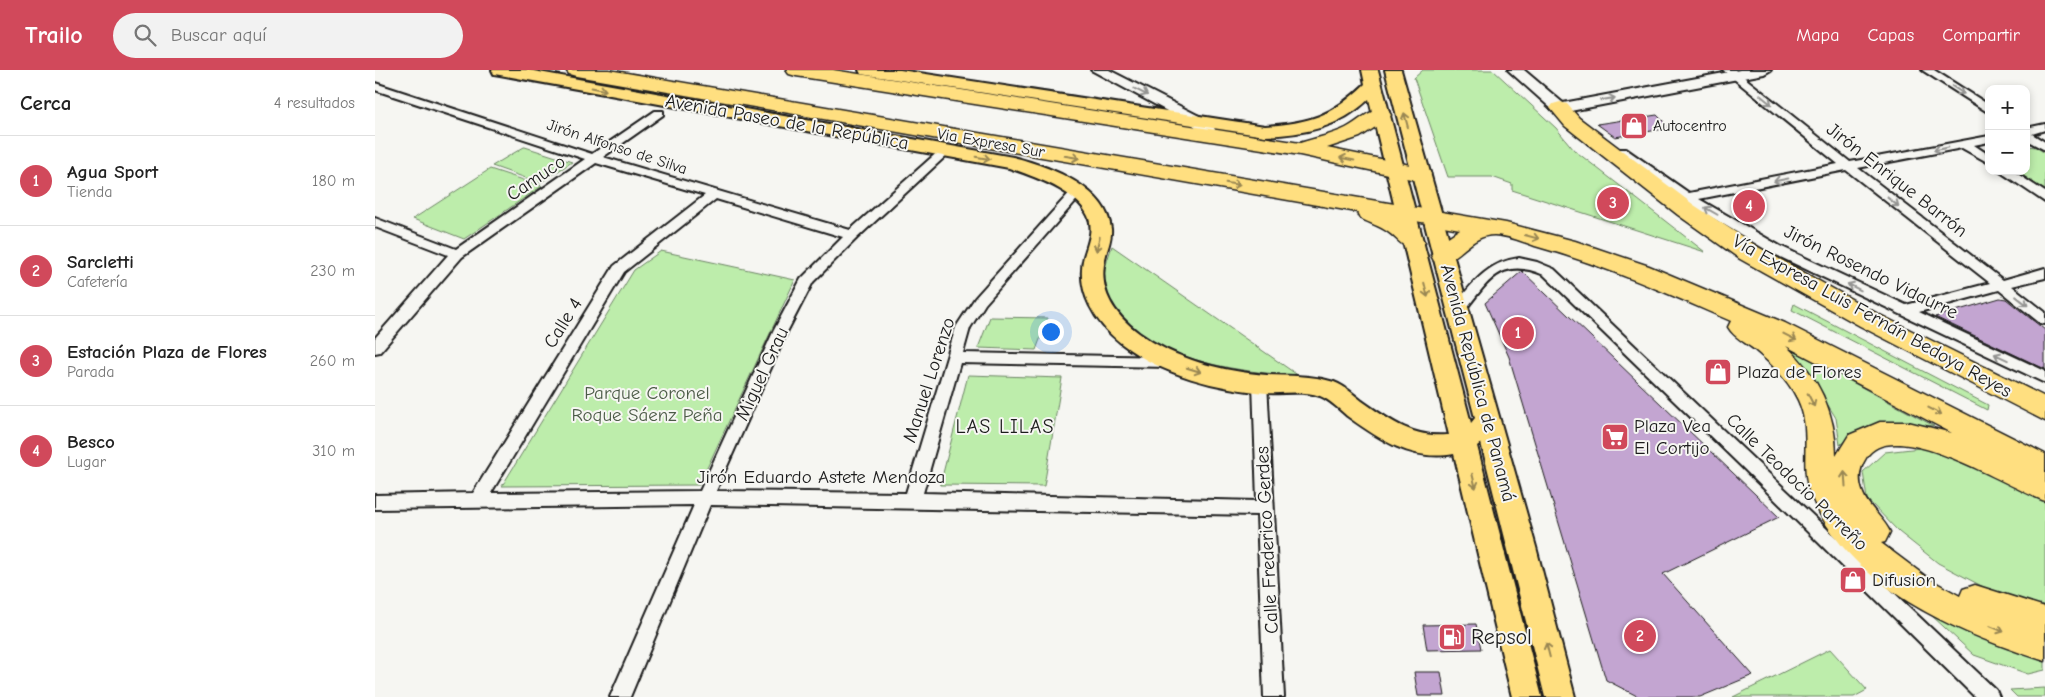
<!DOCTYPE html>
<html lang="es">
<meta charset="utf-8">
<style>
:root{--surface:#fff;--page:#f2f2f2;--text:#222;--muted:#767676;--line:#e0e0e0;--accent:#d1495b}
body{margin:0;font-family:"Comic Neue",sans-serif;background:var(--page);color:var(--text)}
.controls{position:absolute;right:15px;top:15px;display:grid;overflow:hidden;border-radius:10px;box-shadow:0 2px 8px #0003}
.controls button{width:45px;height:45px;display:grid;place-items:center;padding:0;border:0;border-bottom:1px solid var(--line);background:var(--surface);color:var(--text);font:25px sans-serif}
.you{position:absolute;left:675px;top:261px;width:18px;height:18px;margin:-12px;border:4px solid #fff;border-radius:50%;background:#1a73e8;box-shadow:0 0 0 8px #1a73e833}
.badge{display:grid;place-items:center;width:32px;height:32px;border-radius:50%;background:var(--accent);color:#fff;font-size:16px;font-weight:700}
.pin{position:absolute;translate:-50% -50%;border:2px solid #fff;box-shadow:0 1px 5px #0006}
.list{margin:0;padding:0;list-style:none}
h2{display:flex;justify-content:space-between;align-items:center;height:65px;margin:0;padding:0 20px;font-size:21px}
h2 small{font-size:16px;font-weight:400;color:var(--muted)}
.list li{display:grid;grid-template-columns:32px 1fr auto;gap:15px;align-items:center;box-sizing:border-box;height:90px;padding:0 20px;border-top:1px solid var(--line)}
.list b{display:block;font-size:19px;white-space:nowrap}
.list p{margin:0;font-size:16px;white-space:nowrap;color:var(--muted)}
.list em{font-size:16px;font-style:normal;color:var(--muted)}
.icon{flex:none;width:28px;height:28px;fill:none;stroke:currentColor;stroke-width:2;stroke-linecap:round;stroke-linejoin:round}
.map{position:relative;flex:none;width:1670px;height:627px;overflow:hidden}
header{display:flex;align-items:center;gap:30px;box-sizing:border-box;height:70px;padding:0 25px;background:var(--accent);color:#fff}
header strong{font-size:24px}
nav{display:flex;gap:28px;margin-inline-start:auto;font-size:18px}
.search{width:350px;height:45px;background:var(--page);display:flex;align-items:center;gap:12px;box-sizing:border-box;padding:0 18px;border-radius:28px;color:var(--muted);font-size:19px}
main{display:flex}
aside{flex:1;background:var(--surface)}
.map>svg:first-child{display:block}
.green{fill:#bdedab;stroke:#6c8464}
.building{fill:#c3a5d1;stroke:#1c1c1c}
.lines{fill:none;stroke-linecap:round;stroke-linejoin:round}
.street-casing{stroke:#1c1c1c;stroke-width:4}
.secondary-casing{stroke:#1c1c1c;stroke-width:4}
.primary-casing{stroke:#1c1c1c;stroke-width:4}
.highway-casing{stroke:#1c1c1c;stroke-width:3}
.street{fill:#f6f6f2;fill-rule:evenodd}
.secondary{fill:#f6f6f2;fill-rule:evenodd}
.primary{fill:#ffdf80;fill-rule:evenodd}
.highway{fill:#ffdf80;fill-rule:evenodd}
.oneway{stroke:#998753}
.oneway2{stroke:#949492}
.labels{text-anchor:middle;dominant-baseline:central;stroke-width:4;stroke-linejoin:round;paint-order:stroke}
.far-poi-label{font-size:16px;fill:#1c1c1c;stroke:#f6f6f2;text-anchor:start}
.far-street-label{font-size:16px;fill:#1c1c1c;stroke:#f6f6f2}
.street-label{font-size:19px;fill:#1c1c1c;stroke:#f6f6f2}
.poi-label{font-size:19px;fill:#1c1c1c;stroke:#f6f6f2;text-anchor:start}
.park-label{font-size:19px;fill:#4c5b47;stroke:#f6f6f2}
.neighbourhood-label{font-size:20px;letter-spacing:1px;fill:#1c1c1c;stroke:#f6f6f2}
.near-poi-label{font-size:22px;fill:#1c1c1c;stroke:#f6f6f2;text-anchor:start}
</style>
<header>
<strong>Trailo</strong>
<div class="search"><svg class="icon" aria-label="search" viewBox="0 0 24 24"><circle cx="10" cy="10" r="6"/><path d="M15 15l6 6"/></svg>Buscar aquí</div>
<nav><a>Mapa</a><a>Capas</a><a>Compartir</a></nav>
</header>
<main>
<aside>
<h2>Cerca<small>4 resultados</small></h2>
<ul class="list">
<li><span class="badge">1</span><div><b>Agua Sport</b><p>Tienda</p></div><em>180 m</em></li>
<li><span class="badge">2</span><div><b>Sarcletti</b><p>Cafetería</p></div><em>230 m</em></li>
<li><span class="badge">3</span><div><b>Estación Plaza de Flores</b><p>Parada</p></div><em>260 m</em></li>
<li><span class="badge">4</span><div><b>Besco</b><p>Lugar</p></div><em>310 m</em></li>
</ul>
</aside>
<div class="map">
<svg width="1670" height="627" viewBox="0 0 1670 627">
<rect width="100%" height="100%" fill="#f6f6f2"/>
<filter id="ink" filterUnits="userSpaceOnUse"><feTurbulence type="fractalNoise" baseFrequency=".02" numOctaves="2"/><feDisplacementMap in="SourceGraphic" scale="10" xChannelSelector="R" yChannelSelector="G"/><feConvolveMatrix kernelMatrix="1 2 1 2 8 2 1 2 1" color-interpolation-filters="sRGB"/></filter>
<g filter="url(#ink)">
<g class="green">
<polygon points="1048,0 1118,0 1181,58 1199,80 1330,182 1137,120 1137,114 1117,107 1073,107 1039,8"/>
<polygon points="1651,76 1661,77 1670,83 1670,125 1635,101 1651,101"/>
<polygon points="149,77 150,77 197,92 165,113 117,96"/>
<polygon points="115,99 167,116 89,169 38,149"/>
<path d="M737 176 924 306C863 301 794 294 749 249 738 237 727 223 729 205 730 196 734 185 737 176Z"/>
<polygon points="286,181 420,210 324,415 127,416 259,200"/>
<polygon points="1419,234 1613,335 1612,340 1417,240"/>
<polygon points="615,247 673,248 661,280 603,278"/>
<path d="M1408 275 1559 356C1524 353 1492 349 1465 375L1461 348 1433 303Z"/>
<polygon points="593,305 687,308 669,416 565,415"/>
<polygon points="1554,377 1619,405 1670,432 1670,544 1620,523 1563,493 1524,462 1492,429 1488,402 1510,382"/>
<polygon points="1526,517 1670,583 1670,600 1653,604 1599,585"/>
<polygon points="1455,579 1492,620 1479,627 1358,627"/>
<polygon points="1670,618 1670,627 1642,627 1635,620"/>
</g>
<g class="building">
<polygon points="1282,45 1295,58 1240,67 1222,54"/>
<polygon points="1147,201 1404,447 1288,504 1378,605 1325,627 1264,627 1231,610 1134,287 1110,233"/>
<polygon points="1625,228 1631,229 1670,260 1670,299 1560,247"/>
<polygon points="1101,554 1106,579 1052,580 1048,555"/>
<polygon points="1039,602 1066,602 1070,626 1043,626"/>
</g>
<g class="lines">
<g class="street-casing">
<g id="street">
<path d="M1348 0H1360L1475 92 1614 66V72L1599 75 1614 85V93L1587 78 1483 98 1628 210 1670 198V208L1637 216 1670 242V254L1665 253 1624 220 1544 242 1670 301V313L1395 182 1308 130 1243 83V79H1251L1314 123 1463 94ZM1471 100 1615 213 1531 235 1405 176 1324 129Z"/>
<polygon points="1547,0 1559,0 1614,35 1614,43"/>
<path d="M0 13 217 84 280 41H288V45L228 87 475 160 566 79H574V83L482 168 438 212 413 260 341 421 531 423 581 257 600 228 698 119H706L708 122 706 125 610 234 595 258 588 283 794 287 799 288 801 292 799 296 794 297 585 293 548 423 882 431 878 313 880 309H890L892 313 909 627H889L882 445 335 435 255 627H235L319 435 0 439V425L98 423 239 196 330 125 221 93 87 187 5 282 0 283V268L73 185 0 157V148L81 179 210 89 0 20ZM341 129 468 167 426 209 399 260 325 421 116 423 249 202Z"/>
<polygon points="1670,54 1670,60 1657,64 1670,72 1670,80 1651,70 1651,58"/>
<polygon points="1624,101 1638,101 1670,122 1670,132"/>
<path d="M1144 188 1162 192 1179 199 1621 620 1624 627H1600L1364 394 1169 205C1125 186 1113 212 1088 243H1078L1076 240 1078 237C1097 214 1112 192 1144 188Z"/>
</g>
</g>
<g class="secondary-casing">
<g id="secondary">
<polygon points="716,0 734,0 830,49 838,55 842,65 840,68 828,68 825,60 818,55"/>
<polygon points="1133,0 1149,0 1188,33 1365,0 1396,0 1389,4 1185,43 1179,41"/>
</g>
</g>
<g class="primary-casing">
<path id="primary" d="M117 0H153L638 87C673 96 732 117 736 159 737 169 732 179 730 189 723 221 739 244 764 263 801 290 847 301 892 305 915 306 936 305 959 312 970 316 978 324 987 331 1014 350 1038 368 1072 365H1074L994 29C964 58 930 64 890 66L492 5 486 4 484 0H525L890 56C935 53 957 46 990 14L987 0H1003L1096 353 1100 348 1010 0H1026L1161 477 1200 627H1170L1106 373 1102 376 1167 627H1137L1079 384C1037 392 1004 369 972 346 964 339 955 330 945 326 928 320 909 324 892 323 843 319 787 305 747 274 720 253 700 221 709 186 713 173 719 159 713 146 702 121 658 106 634 98L125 5 119 4Z"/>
</g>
<g class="highway-casing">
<g id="highway">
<path d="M191 0H234L1131 153 1200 171 1274 196 1410 253 1670 384V431C1636 419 1517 343 1491 388 1484 399 1483 409 1487 421 1492 437 1508 447 1515 462L1510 472 1506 473 1554 509 1585 526 1588 519 1600 515 1670 537V591C1580 562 1473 517 1435 423 1424 394 1438 362 1423 330 1414 311 1397 294 1381 281 1372 273 1359 268 1353 257L1356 251C1292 223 1228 195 1160 176 1148 172 1132 165 1119 165 1092 165 1083 197 1059 191L1056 185 1070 169 1085 159 1024 148 1030 152 1050 172 1046 177C1029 182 1026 171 1013 162 1005 156 994 153 985 148L982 142 201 6 194 4ZM1411 276 1577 363 1533 352H1505L1474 365 1461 386C1461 343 1443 305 1411 276Z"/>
<path d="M411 0H458L925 73C940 68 957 65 971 58 985 51 996 36 1013 41L1016 45 1013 49 985 67 952 78 1045 97 1053 99 1056 104 1053 109 1045 111 925 85 421 6 414 4Z"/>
<polygon points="1185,32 1192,34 1204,48 1319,135 1383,177 1503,244 1670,327 1670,351 1485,256 1365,189 1303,145 1190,56 1175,38 1178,34"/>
</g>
</g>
<use href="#street" class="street"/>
<use href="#secondary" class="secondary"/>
<use href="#primary" class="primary"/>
<use href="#highway" class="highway"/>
</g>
<defs><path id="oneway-shaft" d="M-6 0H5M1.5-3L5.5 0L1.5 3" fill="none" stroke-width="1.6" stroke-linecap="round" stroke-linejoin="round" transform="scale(1.25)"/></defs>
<g class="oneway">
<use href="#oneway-shaft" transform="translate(224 19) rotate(11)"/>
<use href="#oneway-shaft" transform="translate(1031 50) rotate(-105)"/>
<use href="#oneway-shaft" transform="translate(697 87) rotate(9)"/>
<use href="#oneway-shaft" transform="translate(608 88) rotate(10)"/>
<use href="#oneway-shaft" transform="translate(972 89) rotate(-169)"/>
<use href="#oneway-shaft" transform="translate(858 114) rotate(9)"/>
<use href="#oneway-shaft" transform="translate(1157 167) rotate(15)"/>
<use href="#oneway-shaft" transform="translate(723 174) rotate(103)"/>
<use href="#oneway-shaft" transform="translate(1051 220) rotate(76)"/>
<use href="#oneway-shaft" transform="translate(1415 267) rotate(27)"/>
<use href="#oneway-shaft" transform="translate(819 300) rotate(17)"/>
<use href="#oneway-shaft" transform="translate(1436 330) rotate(63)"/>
<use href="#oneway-shaft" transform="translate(1560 341) rotate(27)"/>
<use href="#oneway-shaft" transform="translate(1470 409) rotate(-94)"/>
<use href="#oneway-shaft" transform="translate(1099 411) rotate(76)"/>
<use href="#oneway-shaft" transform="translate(1622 559) rotate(22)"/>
<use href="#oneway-shaft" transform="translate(1173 580) rotate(-104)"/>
</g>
<g class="oneway2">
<use href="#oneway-shaft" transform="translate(1583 20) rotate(33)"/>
<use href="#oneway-shaft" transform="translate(766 22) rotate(27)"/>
<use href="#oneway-shaft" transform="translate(1233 29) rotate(-10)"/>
<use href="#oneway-shaft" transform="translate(1391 30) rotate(39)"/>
<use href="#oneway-shaft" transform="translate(1566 79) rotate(169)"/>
<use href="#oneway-shaft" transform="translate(1406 110) rotate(169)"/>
<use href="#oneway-shaft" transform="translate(1518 132) rotate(38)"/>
<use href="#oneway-shaft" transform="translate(1336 141) rotate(-150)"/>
<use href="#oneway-shaft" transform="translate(1479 217) rotate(-154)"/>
<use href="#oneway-shaft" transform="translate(1647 231) rotate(38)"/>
<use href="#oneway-shaft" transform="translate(1626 287) rotate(-155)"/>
</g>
</g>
<defs>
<g id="shop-square" transform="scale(1.4375)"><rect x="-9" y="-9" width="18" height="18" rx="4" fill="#d1495b" stroke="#f6f6f2"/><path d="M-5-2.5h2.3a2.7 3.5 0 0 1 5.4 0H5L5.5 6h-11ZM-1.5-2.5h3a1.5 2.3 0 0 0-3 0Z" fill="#fff"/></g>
<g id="supermarket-square" transform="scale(1.4375)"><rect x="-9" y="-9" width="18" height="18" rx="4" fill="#d1495b" stroke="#f6f6f2"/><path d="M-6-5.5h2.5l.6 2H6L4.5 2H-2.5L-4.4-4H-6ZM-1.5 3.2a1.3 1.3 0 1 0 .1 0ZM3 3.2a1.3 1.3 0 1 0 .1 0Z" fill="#fff"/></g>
<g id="fuel-square" transform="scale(1.4375)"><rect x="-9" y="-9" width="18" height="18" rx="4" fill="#d1495b" stroke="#f6f6f2"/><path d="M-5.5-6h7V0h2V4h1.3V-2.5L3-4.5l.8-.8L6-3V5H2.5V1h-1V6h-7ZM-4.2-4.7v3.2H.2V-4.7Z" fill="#fff"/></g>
</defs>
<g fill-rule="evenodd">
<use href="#shop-square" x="1259" y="56"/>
<use href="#shop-square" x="1343" y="302"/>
<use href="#supermarket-square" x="1240" y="367"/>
<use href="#shop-square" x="1478" y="510"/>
<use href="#fuel-square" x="1077" y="567"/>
</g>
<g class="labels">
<g class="far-poi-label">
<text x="1278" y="56">Autocentro</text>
</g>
<g class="far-street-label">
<text transform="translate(616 73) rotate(10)">Via Expresa Sur</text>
<text transform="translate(242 77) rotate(18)">Jirón Alfonso de Silva</text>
</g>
<g class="street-label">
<text transform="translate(412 52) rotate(10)">Avenida Paseo de la República</text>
<text transform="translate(161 108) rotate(-34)">Camuco</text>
<text transform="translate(1522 110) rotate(38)">Jirón Enrique Barrón</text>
<text transform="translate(1496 202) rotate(26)">Jirón Rosendo Vidaurre</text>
<text transform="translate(1497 246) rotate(29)">Vía Expresa Luis Fernán Bedoya Reyes</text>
<text transform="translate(188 253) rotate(-58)">Calle 4</text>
<text transform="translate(387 304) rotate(-65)">Miguel Grau</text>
<text transform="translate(554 310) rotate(-72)">Manuel Lorenzo</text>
<text transform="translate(1103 313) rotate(75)">Avenida República de Panamá</text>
<text x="446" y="407">Jirón Eduardo Astete Mendoza</text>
<text transform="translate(1422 412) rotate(44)">Calle Teodocio Parreño</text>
<text transform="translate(892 470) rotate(-93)">Calle Frederico Gerdes</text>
</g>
<g class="poi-label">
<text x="1362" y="302">Plaza de Flores</text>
<text x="1259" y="356">Plaza Vea<tspan x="1259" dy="22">El Cortijo</tspan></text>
<text x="1497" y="510">Difusion</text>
</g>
<g class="park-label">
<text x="272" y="323">Parque Coronel<tspan x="272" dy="22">Roque Sáenz Peña</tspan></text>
</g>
<g class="neighbourhood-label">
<text x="630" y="356">LAS LILAS</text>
</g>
<g class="near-poi-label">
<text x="1096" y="567">Repsol</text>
</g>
</g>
</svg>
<div class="controls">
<button>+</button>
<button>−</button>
</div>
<div class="you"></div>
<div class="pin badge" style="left:1143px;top:263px">1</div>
<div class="pin badge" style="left:1265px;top:566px">2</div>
<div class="pin badge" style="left:1238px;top:133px">3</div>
<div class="pin badge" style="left:1374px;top:136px">4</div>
</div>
</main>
